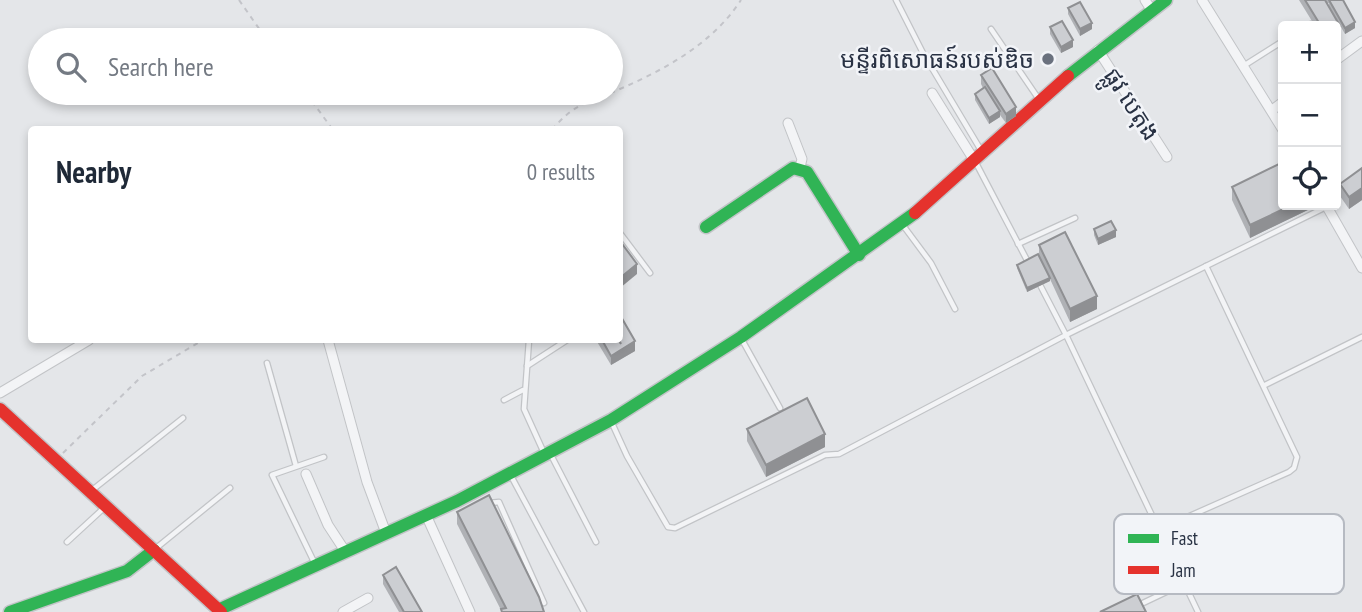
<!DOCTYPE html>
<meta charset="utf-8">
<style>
:root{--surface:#fff;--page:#f2f2f3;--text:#1f2937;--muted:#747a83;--line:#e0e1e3}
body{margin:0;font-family:"PT Sans Narrow","Noto Sans Khmer",sans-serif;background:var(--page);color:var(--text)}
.controls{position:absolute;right:21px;top:21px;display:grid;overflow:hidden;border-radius:7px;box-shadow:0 4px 10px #0003}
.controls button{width:63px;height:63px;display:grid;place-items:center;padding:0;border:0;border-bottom:2px solid var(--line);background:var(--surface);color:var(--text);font:35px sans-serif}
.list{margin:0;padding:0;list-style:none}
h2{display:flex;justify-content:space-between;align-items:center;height:91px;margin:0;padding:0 28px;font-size:30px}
h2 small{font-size:23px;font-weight:400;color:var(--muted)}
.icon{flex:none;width:38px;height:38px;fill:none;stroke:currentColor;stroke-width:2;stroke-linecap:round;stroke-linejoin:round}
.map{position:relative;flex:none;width:1362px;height:612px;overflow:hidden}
.search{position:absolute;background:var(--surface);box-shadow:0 4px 10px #0003;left:28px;top:28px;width:595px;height:77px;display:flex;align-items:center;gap:18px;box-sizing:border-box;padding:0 24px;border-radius:38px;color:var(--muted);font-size:26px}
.panel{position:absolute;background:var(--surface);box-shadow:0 4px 10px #0003;left:28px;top:126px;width:595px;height:217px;border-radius:7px}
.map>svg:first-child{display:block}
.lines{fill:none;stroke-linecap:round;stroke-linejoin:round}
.lane-casing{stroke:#c2c4c7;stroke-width:7}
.street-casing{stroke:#c2c4c7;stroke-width:11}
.fast-casing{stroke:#c2c4c7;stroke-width:15}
.jam-casing{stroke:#c2c4c7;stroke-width:15}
.path{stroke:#c3c4c9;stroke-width:2;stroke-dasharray:5 5;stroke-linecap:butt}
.lane{stroke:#f3f4f6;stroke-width:4.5}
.street{stroke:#f3f4f6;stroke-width:9}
.fast{stroke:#30b455;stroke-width:12}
.jam{stroke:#e5322d;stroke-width:12}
.wall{fill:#afb1b5}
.shaded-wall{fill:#8f9093}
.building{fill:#ccced2;stroke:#8f9093;stroke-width:2}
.poi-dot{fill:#6a717e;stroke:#f2f4f8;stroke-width:2.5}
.labels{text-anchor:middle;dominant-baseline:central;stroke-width:5;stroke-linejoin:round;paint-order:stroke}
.poi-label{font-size:24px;fill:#293244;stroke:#f2f4f8;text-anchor:end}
.street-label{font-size:24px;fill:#293244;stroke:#f2f4f8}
.key{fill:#f2f4f8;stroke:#b6bac2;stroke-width:2}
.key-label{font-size:19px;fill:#293244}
</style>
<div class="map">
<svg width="1362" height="612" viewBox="0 0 1362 612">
<rect width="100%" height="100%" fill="#e4e6e9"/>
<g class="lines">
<g class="lane-casing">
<g id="lane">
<polyline points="896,0 923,53 982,152"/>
<polyline points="1308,26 1311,24"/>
<polyline points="991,29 1038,98"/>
<polyline points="1245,65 1283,41"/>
<polyline points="976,163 1029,264"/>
<polyline points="902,224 931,263 955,309"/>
<polyline points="620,233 650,273"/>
<polyline points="1018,244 1075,218"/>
<polyline points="741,338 780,408"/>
<polyline points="529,340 524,409 544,453"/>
<polyline points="267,363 296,466"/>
<polyline points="527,366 567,340"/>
<polyline points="1265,385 1362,337"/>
<polyline points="504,400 523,390"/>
<polyline points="611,421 627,456 668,527 675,528 825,455 839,454 1066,335 1038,281"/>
<polyline points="551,455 596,542"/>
<polyline points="510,474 584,612"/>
<polyline points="91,491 183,418"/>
<polyline points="489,503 499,502 544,603"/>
<polyline points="1158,530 1289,472 1294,468 1297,457 1206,266"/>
<polyline points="67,542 105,507"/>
<polyline points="155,549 230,488"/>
<polyline points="315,564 272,475 324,457"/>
<polyline points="1143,603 1183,584"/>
<polyline points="1198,612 1066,335 1326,207"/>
</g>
</g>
<g class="street-casing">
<g id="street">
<polyline points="1145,0 1152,11"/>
<polyline points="1202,0 1283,130"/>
<polyline points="1098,50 1167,157"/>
<polyline points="1336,60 1362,41"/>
<polyline points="932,93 974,160"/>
<polyline points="1272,110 1283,102"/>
<polyline points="788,123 802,159 800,167"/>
<polyline points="1326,205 1362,268"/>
<polyline points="328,340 367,482 386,533"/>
<polyline points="0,393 89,340"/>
<polyline points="306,474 328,525 345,551"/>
<polyline points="426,515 470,612"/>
<polyline points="343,612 368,598"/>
</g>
</g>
<g class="fast-casing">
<g id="fast">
<polyline points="1068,76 1166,0"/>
<polyline points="706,227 793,168 807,172 859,255"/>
<polyline points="218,610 457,501 611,420 741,337 915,213"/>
<polyline points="10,612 127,571 154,550"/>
</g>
</g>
<g class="jam-casing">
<g id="jam">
<polyline points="915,213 1068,76"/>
<polyline points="0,409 221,612"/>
</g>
</g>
<g class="path">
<polyline points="239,0 267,40"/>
<polyline points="306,93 333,130"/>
<path d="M552 130C575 102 590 102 620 89 666 69 713 43 741 0"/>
<polyline points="63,453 142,376 203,340"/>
</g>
<use href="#lane" class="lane"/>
<use href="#street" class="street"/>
<use href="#fast" class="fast"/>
<use href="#jam" class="jam"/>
</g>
<g class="wall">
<polygon points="1299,0 1343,0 1355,28 1345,34 1329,6 1329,3 1327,4 1340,36 1336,38 1336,26 1315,26"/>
<polygon points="1068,8 1092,29 1080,36 1068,14"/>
<polygon points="1050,27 1073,47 1061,53 1050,34"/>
<polygon points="981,75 1016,116 1006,123 1000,115 1000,117 989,124 975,100 975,94 983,88 981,84"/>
<polygon points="1362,168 1362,200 1349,209 1340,196 1340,184"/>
<polygon points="1232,187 1314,205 1314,207 1250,238 1232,200"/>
<polygon points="1094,229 1116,237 1098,245 1094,235"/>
<polygon points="1039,245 1097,309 1070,322 1050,279 1050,281 1027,292 1017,268 1017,265 1039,256"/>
<polygon points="596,340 620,340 635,351 611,365"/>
<polygon points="747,429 825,447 766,477 747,441"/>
<polygon points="457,512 544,612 501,612 501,610 457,524"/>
<polygon points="383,575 422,612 399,612 383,584"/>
</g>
<g class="shaded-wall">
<polygon points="1355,22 1355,28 1345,34 1345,28"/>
<polygon points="1092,23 1092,29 1080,36 1080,29"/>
<polygon points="1340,26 1340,36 1336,38 1336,29"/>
<polygon points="1073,40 1073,47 1061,53 1061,47"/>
<polygon points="1016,107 1016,116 1006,123 1006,114"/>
<polygon points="1000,111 1000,117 989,124 989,118"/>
<polygon points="623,182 623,192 620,195 620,185"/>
<polygon points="1362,188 1362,200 1349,209 1349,197"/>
<polygon points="1292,205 1314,205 1314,207 1250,238 1250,225"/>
<polygon points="1116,230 1116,237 1098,245 1098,239"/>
<polygon points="637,264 637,274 620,288 620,278"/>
<polygon points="1050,278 1050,281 1027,292 1027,288"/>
<polygon points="1097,296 1097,309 1070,322 1070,309"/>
<polygon points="635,341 635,351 611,365 611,356"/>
<polygon points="825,434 825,447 766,477 766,465"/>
</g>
<g class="building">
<polygon points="1305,0 1325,0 1340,26 1336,29 1336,26 1321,26"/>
<polygon points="1329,0 1343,0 1355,22 1345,28"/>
<polygon points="1080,2 1092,23 1080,29 1068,8"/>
<polygon points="1062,21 1073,40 1061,47 1050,27"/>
<polygon points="992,68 1016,107 1006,114 981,75"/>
<polygon points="985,87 1000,111 989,118 975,94"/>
<polygon points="1283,162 1283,205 1292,205 1250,225 1232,187"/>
<polygon points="1362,168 1362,188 1349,197 1340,184"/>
<polygon points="1111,221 1116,230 1098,239 1094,229"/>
<polygon points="1065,232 1097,296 1070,309 1039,245"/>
<polygon points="620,241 637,264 620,278"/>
<polygon points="1038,254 1050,278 1027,288 1017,265"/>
<polygon points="620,315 635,341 611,356 602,340 618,340 621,344 619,340 620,340"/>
<polygon points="807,398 825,434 766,465 747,429"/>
<polygon points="489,495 539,597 544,612 502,612 501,609 506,608 457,512"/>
<polygon points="396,567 422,612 404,612 383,575"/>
<polygon points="1137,594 1146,612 1100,612"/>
</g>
<circle class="poi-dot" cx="1048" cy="59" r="7"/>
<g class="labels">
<g class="poi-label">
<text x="1034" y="59">មន្ទីរពិសោធន៍របស់ឌិច</text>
</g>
<g class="street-label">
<text transform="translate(1132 104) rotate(57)">ផ្លូវ បេតុង</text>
</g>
</g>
<rect x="1114" y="514" width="230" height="80" rx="10" class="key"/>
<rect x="1128" y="534" width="31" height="9" fill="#30b455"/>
<rect x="1128" y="566" width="31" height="8" fill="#e5322d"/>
<g class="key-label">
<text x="1171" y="545">Fast</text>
<text x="1171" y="577">Jam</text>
</g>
</svg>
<div class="controls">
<button>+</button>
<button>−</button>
<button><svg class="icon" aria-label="locate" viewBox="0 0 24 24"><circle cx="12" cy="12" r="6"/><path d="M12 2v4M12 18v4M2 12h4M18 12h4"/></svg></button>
</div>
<div class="search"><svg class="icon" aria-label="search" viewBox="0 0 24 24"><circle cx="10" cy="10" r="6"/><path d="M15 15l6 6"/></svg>Search here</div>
<section class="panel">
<h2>Nearby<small>0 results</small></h2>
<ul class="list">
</ul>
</section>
</div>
